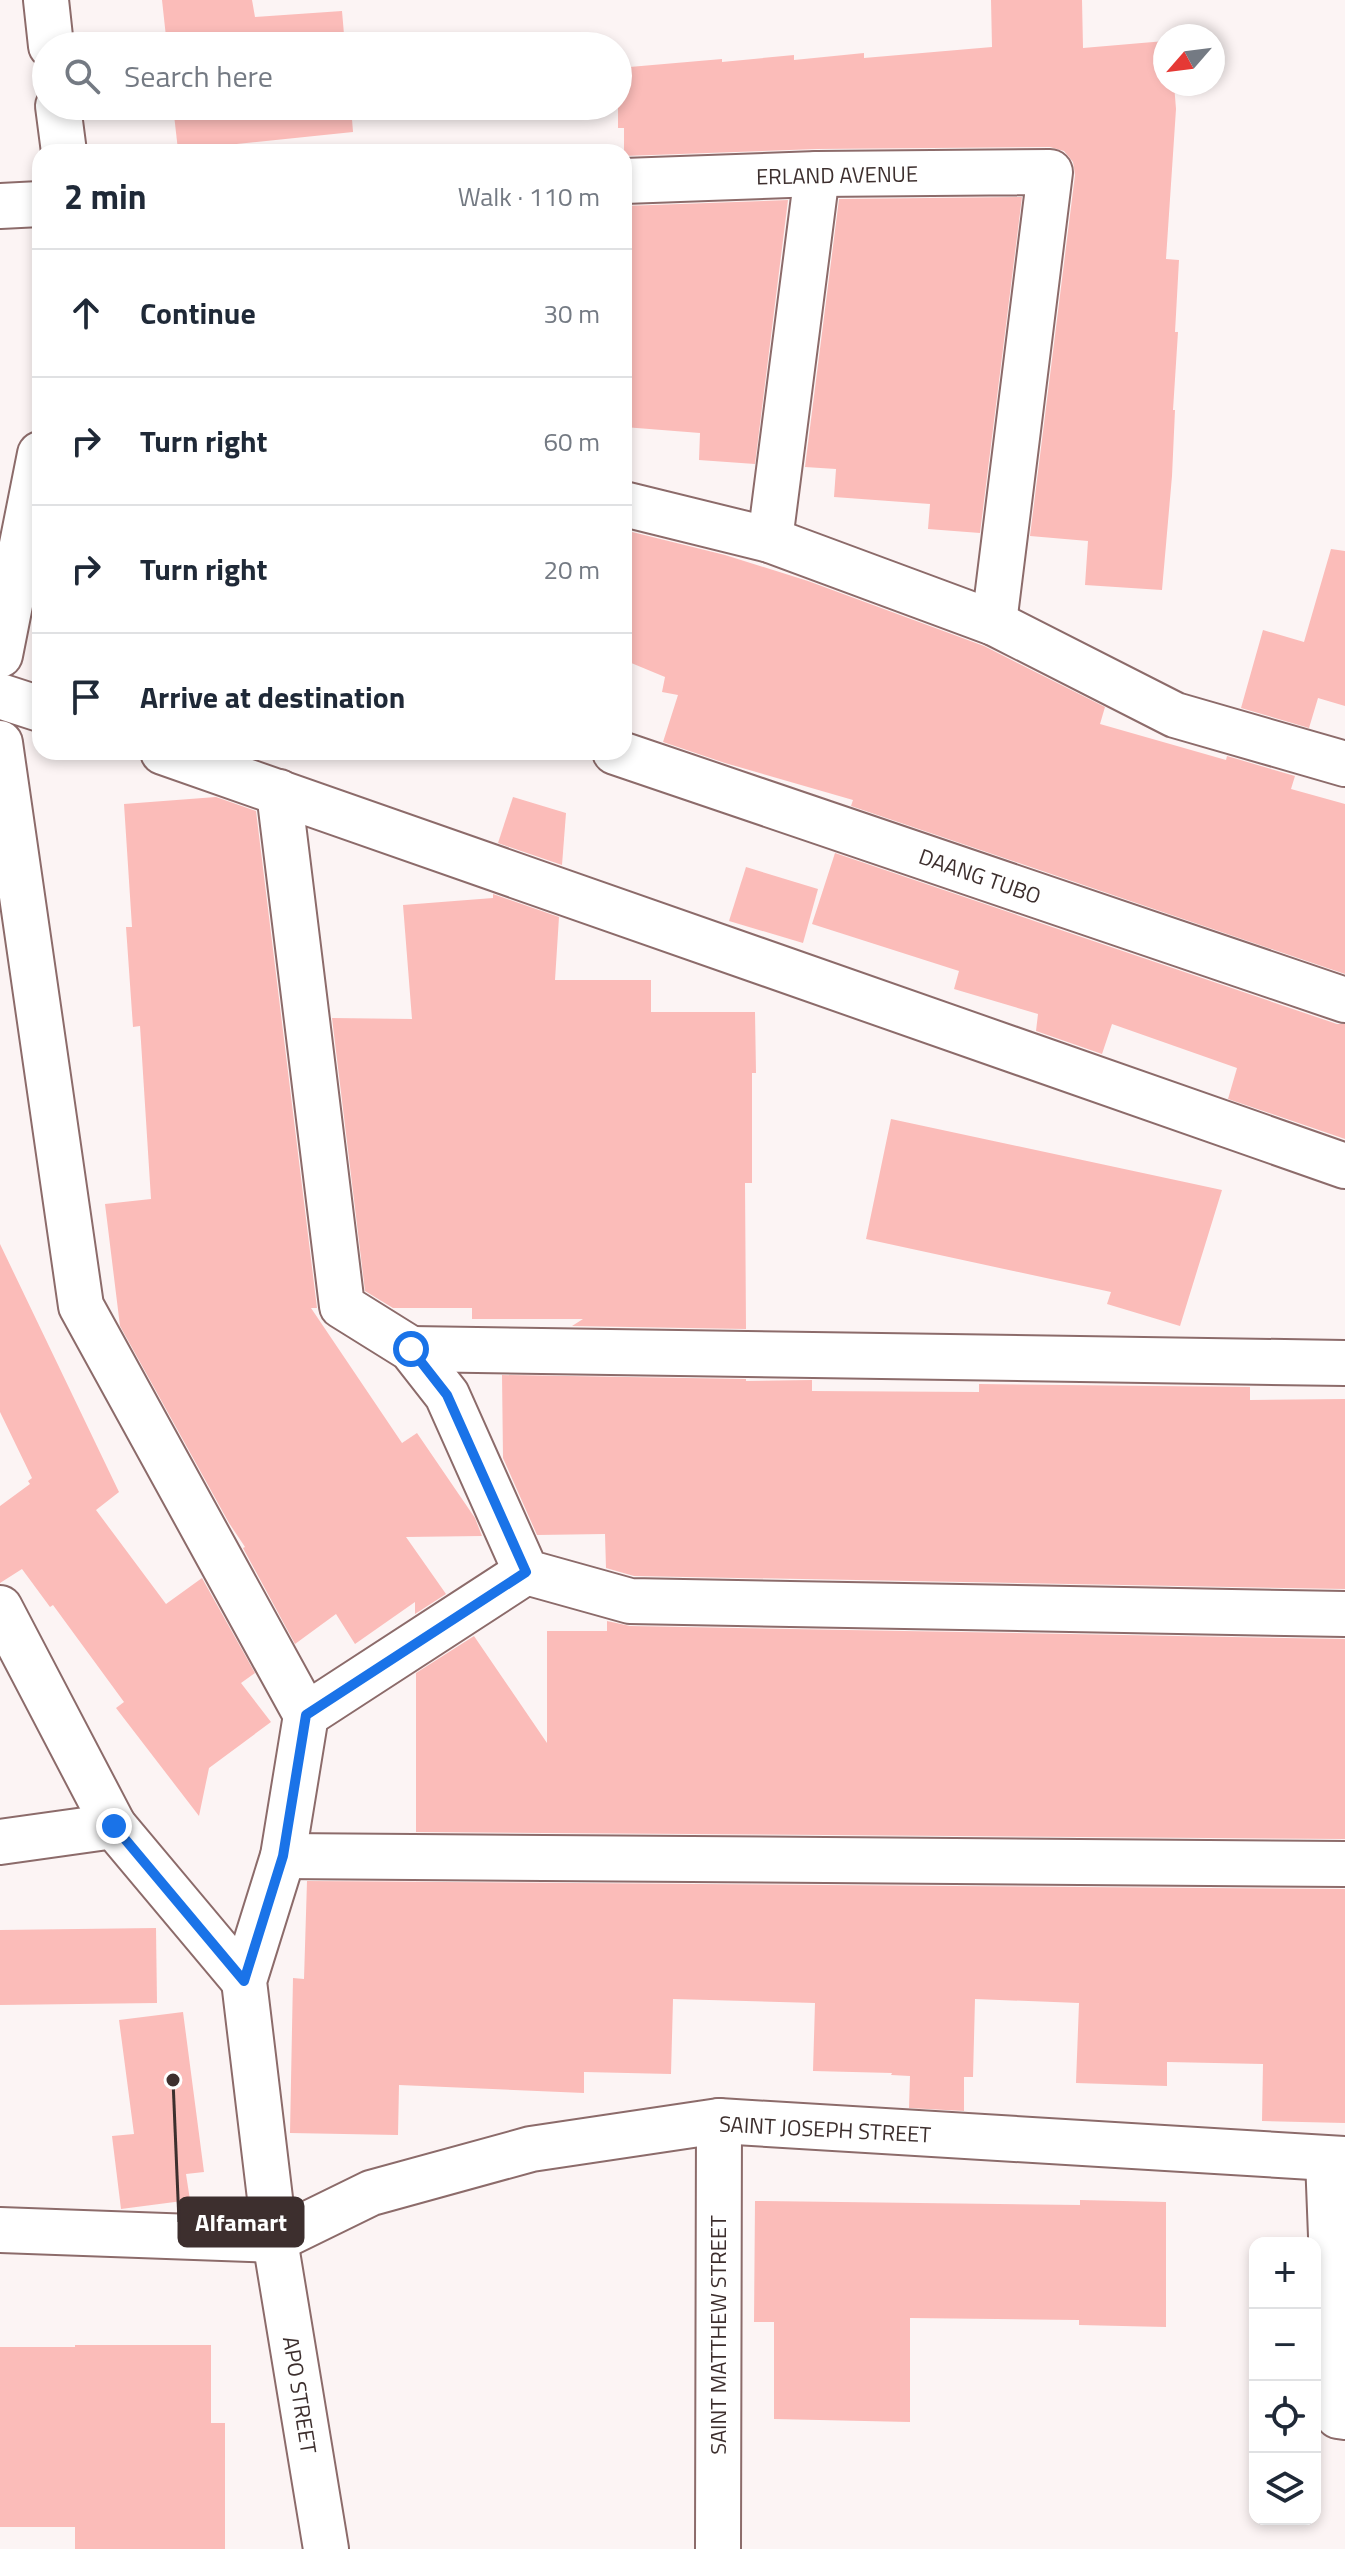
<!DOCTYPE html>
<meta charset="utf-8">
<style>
:root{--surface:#fff;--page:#f6f6f7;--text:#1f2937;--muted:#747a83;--line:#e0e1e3}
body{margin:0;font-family:"Titillium Web",sans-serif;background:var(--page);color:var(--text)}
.controls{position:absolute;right:24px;bottom:24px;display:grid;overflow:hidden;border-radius:16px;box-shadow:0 4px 12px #0003}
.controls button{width:72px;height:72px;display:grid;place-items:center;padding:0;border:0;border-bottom:2px solid var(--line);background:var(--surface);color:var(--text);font:40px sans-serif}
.compass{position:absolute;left:1153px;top:24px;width:72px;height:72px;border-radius:50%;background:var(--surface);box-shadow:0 4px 12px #0003;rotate:242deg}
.stop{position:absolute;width:24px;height:24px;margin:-18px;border:6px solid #1a73e8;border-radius:50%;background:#fff}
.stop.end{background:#1a73e8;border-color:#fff;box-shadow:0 2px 8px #0008}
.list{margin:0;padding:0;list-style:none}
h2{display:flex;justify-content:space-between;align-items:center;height:104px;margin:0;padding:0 32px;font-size:34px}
h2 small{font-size:26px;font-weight:400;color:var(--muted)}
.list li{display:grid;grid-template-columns:52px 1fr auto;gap:24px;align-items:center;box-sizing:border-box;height:128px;padding:0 32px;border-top:2px solid var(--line)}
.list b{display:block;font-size:30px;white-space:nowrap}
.list em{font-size:26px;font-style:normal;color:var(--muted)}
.icon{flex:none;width:44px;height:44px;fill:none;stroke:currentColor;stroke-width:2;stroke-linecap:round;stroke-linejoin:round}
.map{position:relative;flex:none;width:1345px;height:2549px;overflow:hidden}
.search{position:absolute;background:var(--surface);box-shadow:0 4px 12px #0003;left:32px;top:32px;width:600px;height:88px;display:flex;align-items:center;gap:20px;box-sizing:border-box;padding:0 28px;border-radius:44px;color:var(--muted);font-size:30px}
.panel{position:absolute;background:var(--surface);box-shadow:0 4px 12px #0003;left:32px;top:144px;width:600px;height:616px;border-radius:24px}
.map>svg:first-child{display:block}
.building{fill:#fbbcb9}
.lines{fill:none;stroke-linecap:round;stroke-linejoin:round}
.minor-casing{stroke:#8c6b6a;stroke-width:48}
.minor{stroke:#fff;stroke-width:44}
.route{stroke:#1a73e8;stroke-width:10}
.labels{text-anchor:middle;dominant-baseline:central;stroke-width:6;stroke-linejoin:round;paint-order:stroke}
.street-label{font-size:22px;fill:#3d2f2e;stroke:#fff}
.leader{fill:none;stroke:#3d2f2e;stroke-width:3}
.callout-dot{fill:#3d2f2e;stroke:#fff;stroke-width:3}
.callout{fill:#3d2f2e;stroke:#3d2f2e;stroke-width:3}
.callout-label{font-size:24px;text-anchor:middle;font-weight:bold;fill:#fff}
</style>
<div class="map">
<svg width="1345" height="2549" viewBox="0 0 1345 2549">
<rect width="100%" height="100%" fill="#fcf4f4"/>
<g class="building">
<polygon points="162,0 252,0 255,17 342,11 345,46 167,46"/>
<polygon points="991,0 1082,0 1083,48 1165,41 1165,84 1174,84 1176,109 1166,259 1179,260 1175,332 1178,332 1173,410 1175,410 1172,476 1162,590 1085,585 1088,541 1030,536 1075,175 1073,162 1064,151 1050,147 817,149 624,156 624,128 618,128 618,68 722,59 722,62 794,55 794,60 864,53 864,58 992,47"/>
<polygon points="173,106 351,106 353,132 178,150"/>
<polygon points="1022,197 980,533 928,529 930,504 834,497 836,469 805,467 839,199"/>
<polygon points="788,200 755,464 699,460 700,433 624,427 624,206"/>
<polygon points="624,530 725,555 808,581 984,646 1105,707 1100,724 1226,760 1227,756 1295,776 1291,789 1345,804 1345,974 851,806 853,800 725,763 663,742 678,695 662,692 665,677 624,660"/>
<polygon points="1331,549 1345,551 1345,706 1318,698 1309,728 1241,708 1263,630 1304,642"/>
<polygon points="216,797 256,811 317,1308 311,1308 402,1443 417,1433 475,1518 482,1536 406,1537 446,1594 415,1614 415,1602 355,1644 336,1614 295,1644 243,1548 245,1547 229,1523 120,1326 105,1204 151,1199 140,1026 133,1027 126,927 132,927 124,804"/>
<polygon points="513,797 566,813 562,865 498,843"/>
<polygon points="835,853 1337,1024 1345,1024 1345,1139 1228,1099 1237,1068 1112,1024 1102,1054 1036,1031 1038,1014 954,989 959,971 812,924"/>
<polygon points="746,867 818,889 803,943 729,921"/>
<polygon points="493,894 559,917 555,980 651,980 651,1012 755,1012 756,1073 752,1073 752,1183 745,1183 746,1329 572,1326 583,1319 472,1319 472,1308 393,1308 365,1291 332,1018 412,1019 403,905 493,898"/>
<polygon points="891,1119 1222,1190 1180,1326 1107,1304 1111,1292 866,1239"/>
<polygon points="0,1244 119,1492 96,1510 166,1604 202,1578 255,1673 241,1683 271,1722 209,1768 199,1816 116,1708 124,1702 53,1605 50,1607 22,1569 0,1583 0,1506 30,1484 28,1481 32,1478 0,1412"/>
<polygon points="502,1375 746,1379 746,1381 812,1380 812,1391 979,1392 979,1384 1250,1387 1250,1400 1345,1399 1345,1589 634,1576 606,1568 605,1534 537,1535 503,1458"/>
<polygon points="607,1621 630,1626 1345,1639 1345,1839 416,1832 416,1673 474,1636 547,1743 547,1631 607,1631"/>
<polygon points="307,1881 1345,1889 1345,2123 1262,2121 1263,2064 1167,2062 1167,2086 1076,2083 1079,2003 975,1999 973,2077 964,2077 964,2111 909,2108 910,2076 891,2075 892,2073 813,2071 815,2003 673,1999 671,2074 584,2072 584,2093 399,2085 398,2135 290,2133 293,1978 304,1979"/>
<polygon points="156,1928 157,2003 0,2005 0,1930"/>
<polygon points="183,2012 204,2172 186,2174 190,2200 121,2209 112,2136 134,2134 119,2020"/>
<polygon points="1080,2200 1166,2202 1166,2327 1079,2325 1079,2320 910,2318 910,2422 774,2419 774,2322 754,2322 755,2201 1080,2205"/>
<polygon points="75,2345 211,2345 211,2423 225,2423 225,2549 75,2549 75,2527 0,2527 0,2347 75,2347"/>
</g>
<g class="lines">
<g class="minor-casing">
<g id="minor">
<polyline points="46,0 51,46"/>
<polyline points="58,106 64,152"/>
<polyline points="624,181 817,174 1050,172 994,623"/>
<polyline points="0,206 40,204"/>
<polyline points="624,504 770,540 994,623 1175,715 1345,764"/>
<polyline points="770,540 817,174"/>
<polyline points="0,655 40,454"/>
<polyline points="0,696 40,709"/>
<polyline points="0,743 81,1306 306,1715"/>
<polyline points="163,752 1345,1166"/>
<polyline points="615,752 1345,1000"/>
<polyline points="279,792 342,1306 411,1349 447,1395 526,1572 630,1601 1345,1614"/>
<polyline points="411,1349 1345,1363"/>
<polyline points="0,1608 114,1826"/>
<polyline points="0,1842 114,1826 244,1981"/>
<polyline points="283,1856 1345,1864"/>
<polyline points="1328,2159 1338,2416 1345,2417"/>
<polyline points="0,2230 275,2240 371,2193 531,2149 719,2121 1345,2159"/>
<polyline points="326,2549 275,2240 244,1981 283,1856 306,1715 526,1572"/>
<polyline points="718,2549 719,2121"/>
</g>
</g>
<use href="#minor" class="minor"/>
</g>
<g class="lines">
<polyline class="route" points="114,1826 244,1981 283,1856 306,1715 526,1572 447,1395 411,1349"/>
</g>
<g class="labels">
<g class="street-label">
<text transform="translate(837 175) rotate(-1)">ERLAND AVENUE</text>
<text transform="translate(980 876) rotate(19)">DAANG TUBO</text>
<text transform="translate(825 2129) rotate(3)">SAINT JOSEPH STREET</text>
<text transform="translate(718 2335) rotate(-90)">SAINT MATTHEW STREET</text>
<text transform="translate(300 2395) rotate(81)">APO STREET</text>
</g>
</g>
<path class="leader" d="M173 2080L179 2222"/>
<circle class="callout-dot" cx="173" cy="2080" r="8"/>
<rect class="callout" x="179" y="2198" width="124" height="48" rx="8"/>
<g class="callout-label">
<text x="241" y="2231">Alfamart</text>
</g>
</svg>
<div class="controls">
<button>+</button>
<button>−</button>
<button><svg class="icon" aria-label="locate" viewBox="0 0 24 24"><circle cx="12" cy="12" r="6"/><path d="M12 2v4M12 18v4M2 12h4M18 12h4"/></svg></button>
<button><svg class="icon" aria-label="layers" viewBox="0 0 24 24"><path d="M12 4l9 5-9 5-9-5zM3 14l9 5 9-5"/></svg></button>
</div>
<svg class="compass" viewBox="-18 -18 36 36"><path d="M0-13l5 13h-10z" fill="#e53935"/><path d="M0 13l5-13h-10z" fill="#747a83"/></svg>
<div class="stop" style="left:411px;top:1349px"></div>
<div class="stop end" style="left:114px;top:1826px"></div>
<div class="search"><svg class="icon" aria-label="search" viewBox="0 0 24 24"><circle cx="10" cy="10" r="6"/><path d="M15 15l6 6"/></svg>Search here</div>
<section class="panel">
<h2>2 min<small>Walk · 110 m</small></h2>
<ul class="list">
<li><svg class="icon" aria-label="ahead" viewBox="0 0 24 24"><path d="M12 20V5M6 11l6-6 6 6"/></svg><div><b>Continue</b></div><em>30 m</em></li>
<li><svg class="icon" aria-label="right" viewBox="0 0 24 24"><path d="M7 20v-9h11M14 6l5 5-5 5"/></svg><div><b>Turn right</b></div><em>60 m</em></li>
<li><svg class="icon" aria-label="right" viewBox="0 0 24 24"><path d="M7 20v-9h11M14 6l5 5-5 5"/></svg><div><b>Turn right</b></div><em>20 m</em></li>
<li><svg class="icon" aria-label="arrive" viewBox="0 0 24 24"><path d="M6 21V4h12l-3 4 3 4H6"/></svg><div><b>Arrive at destination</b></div></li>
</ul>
</section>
</div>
